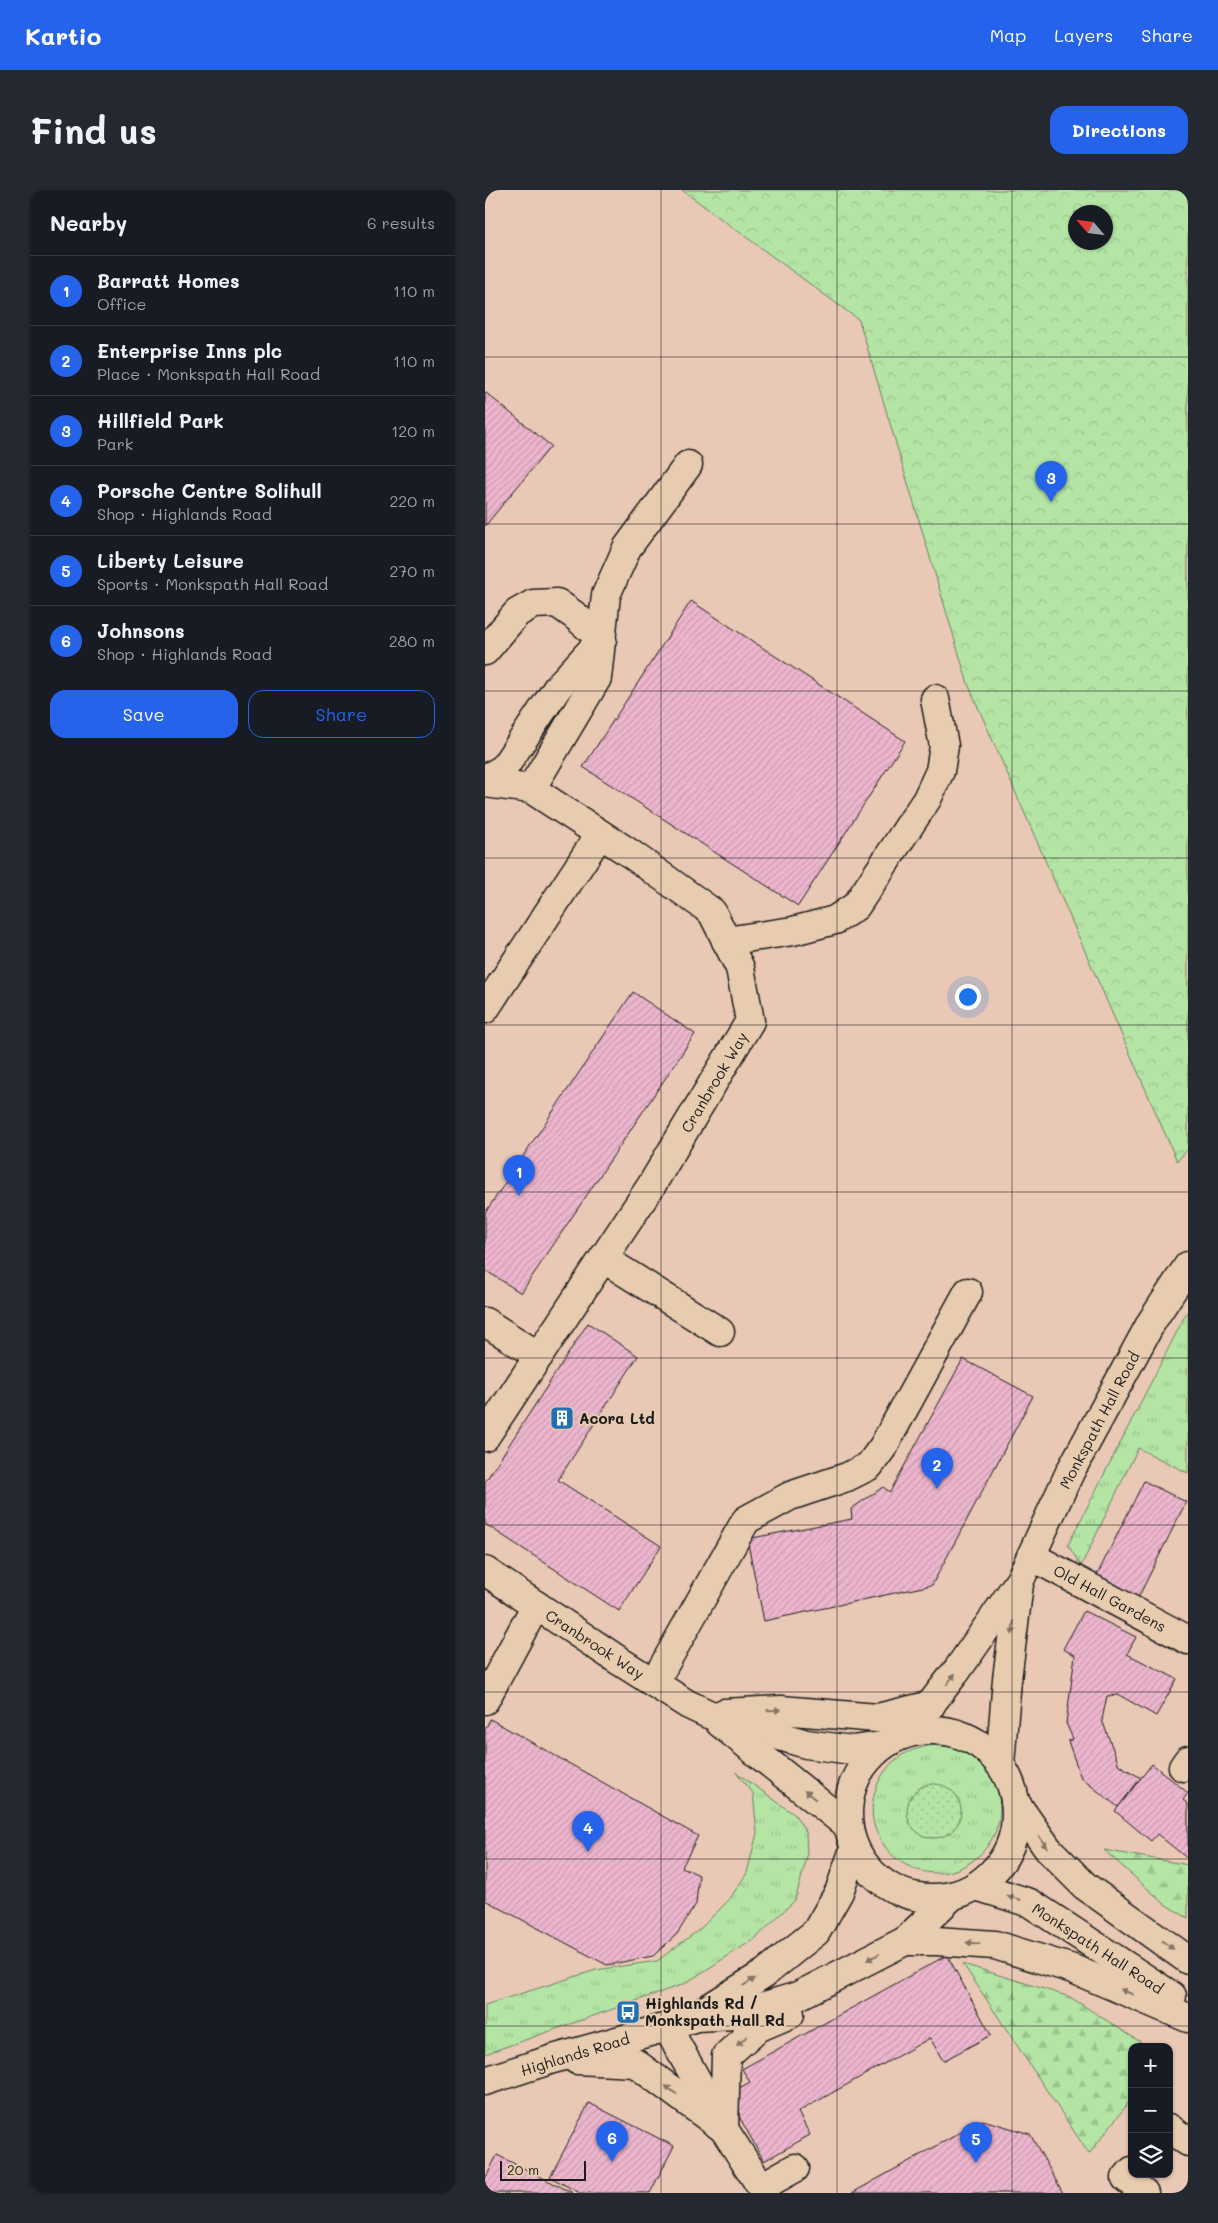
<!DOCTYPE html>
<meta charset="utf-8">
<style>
:root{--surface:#171b24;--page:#242831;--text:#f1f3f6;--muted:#9ea1a6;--line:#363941;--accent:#2563eb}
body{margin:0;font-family:Mali,sans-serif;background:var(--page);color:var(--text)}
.controls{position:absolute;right:15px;bottom:15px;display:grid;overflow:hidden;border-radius:10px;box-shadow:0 1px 4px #0004}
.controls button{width:45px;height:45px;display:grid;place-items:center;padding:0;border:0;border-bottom:1px solid var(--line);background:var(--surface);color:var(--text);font:25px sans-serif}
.compass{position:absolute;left:583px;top:15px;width:45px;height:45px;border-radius:50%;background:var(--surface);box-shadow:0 1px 4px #0004;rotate:298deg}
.scale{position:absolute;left:15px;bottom:12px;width:86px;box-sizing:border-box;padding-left:5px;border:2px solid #1c1c1c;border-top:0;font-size:14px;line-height:18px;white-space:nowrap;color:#1c1c1c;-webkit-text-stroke:4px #e8ccaf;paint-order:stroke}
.you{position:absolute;left:482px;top:806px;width:18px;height:18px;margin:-12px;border:4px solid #fff;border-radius:50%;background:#1a73e8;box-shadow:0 0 0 8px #1a73e833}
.badge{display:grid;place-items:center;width:32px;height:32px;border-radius:50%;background:var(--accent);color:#fff;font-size:16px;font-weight:700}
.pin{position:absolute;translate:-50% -41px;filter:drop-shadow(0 1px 2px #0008)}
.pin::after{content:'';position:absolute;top:26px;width:18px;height:15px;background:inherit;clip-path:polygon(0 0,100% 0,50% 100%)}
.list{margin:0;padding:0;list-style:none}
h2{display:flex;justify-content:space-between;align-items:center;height:65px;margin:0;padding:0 20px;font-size:21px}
h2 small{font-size:16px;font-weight:400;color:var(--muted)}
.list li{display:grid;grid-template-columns:32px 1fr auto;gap:15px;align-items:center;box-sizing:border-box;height:70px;padding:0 20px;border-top:1px solid var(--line)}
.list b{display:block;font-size:19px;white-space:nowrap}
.list p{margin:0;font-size:16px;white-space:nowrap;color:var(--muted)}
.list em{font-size:16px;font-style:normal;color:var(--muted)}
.actions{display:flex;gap:10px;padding:15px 20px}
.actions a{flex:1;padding:11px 0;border:1px solid var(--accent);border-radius:15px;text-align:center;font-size:18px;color:var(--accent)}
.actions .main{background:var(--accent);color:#fff}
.icon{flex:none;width:28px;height:28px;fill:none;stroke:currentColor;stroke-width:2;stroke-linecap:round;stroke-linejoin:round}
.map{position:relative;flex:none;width:703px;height:2003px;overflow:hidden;border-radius:15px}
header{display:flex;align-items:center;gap:30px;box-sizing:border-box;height:70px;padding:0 25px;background:var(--accent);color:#fff}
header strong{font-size:24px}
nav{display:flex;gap:28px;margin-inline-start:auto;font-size:18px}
.intro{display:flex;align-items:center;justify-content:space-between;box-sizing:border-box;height:120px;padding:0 30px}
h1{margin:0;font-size:35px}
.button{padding:12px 22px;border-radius:15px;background:var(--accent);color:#fff;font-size:18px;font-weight:700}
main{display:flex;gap:30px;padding:0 30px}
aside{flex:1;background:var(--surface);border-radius:15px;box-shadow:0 1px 4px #0004}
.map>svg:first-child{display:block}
.grass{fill:url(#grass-tufts);stroke:#688060}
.forest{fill:url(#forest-firs);stroke:#688060}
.park{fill:url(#park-crowns);stroke:#688060;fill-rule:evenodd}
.garden{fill:url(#garden-dots);stroke:#688060}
.building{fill:url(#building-hatch);stroke:#1c1c1c}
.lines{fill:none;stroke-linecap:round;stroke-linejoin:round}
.minor-casing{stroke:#1c1c1c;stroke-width:31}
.minor{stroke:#e8ccaf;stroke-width:28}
.oneway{fill:#827466}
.grid{fill:none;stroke:#1c1c1c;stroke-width:1;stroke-opacity:0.55}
.labels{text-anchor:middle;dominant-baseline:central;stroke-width:4;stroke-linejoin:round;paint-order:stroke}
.street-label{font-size:15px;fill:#1c1c1c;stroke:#e8ccaf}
.poi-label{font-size:15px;font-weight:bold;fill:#1c1c1c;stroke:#e8ccaf;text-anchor:start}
</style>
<header>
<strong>Kartio</strong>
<nav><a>Map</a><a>Layers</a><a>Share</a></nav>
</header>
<div class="intro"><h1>Find us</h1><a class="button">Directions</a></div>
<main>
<aside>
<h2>Nearby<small>6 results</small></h2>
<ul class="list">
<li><span class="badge">1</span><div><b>Barratt Homes</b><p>Office</p></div><em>110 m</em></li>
<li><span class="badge">2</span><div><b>Enterprise Inns plc</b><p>Place · Monkspath Hall Road</p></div><em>110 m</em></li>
<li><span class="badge">3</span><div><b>Hillfield Park</b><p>Park</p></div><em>120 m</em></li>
<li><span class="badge">4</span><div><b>Porsche Centre Solihull</b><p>Shop · Highlands Road</p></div><em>220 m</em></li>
<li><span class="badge">5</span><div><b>Liberty Leisure</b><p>Sports · Monkspath Hall Road</p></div><em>270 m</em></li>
<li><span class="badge">6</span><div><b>Johnsons</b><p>Shop · Highlands Road</p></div><em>280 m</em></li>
</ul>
<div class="actions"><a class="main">Save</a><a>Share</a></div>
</aside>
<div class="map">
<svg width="703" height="2003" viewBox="0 0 703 2003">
<defs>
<pattern id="grass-tufts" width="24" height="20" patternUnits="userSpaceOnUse" patternTransform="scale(1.25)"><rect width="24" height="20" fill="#b4e5a5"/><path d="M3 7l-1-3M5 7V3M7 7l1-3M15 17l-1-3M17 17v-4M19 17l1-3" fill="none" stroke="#9ac48d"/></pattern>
<pattern id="forest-firs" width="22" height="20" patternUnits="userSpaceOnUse" patternTransform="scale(1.25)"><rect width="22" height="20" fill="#b4e5a5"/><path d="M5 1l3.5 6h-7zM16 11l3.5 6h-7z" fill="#9ac48d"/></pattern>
<pattern id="park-crowns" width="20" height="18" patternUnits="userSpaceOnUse" patternTransform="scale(1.25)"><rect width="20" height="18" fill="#b4e5a5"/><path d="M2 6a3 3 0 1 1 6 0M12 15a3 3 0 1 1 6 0" fill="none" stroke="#9ac48d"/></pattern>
<pattern id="garden-dots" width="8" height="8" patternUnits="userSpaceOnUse" patternTransform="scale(1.25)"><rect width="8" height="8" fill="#b4e5a5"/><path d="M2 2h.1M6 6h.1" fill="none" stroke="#9ac48d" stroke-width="1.8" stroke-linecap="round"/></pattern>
<pattern id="building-hatch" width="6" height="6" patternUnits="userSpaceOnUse" patternTransform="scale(1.25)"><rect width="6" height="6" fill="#edb6ce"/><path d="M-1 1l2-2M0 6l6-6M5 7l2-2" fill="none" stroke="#cb9cb0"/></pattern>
</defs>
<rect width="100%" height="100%" fill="#e9c8b5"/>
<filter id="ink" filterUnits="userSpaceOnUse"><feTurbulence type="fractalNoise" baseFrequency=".02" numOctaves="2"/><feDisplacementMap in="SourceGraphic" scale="10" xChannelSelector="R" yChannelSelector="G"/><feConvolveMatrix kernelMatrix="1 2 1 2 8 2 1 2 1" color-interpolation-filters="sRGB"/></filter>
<g filter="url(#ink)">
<g class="grass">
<polygon points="703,1120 703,1283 653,1258 596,1376 583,1355"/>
<path d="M447 1555C461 1556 475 1557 487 1565 532 1597 520 1662 470 1680 459 1684 445 1684 433 1680 415 1674 403 1664 394 1647 380 1622 389 1589 409 1571 420 1561 434 1558 447 1555Z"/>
<polygon points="251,1582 310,1625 321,1642 322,1668 310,1710 271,1748 199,1794 0,1864 0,1815 111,1780 172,1771 215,1739 244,1710 262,1683 272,1643 268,1603"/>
</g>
<g class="forest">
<polygon points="619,1660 703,1675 703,1728 681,1715"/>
<polygon points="478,1774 585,1807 663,1857 647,1857 647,1908 604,1964"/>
</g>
<path class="park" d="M197 0H703V959L692 971 483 494 374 130ZM620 22V52H590V22Z"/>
<circle class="garden" cx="449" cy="1621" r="27"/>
<g class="building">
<polygon points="0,202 66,256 0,336"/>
<polygon points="206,411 420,551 313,716 98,577"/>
<polygon points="148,802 210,844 36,1103 0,1080 0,1023"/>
<polygon points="103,1133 153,1166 73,1290 176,1356 134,1421 0,1334 0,1292"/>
<polygon points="478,1169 548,1206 447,1395 279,1431 262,1349 367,1329 366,1319 398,1297 405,1302"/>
<polygon points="659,1291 701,1312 652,1410 610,1389"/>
<polygon points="599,1421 651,1447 642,1464 692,1489 671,1526 634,1505 622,1506 617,1530 634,1575 656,1588 633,1617 596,1588 583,1551 588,1549 581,1533 590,1465 578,1459"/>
<polygon points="5,1529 213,1646 197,1677 214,1685 211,1714 192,1744 168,1766 122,1775 0,1710 0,1540"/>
<polygon points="667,1574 703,1603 698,1610 703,1614 703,1669 672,1644 666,1651 630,1621"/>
<polygon points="462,1765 506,1845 458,1871 445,1848 313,1922 325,1945 279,1971 242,1905 265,1892 257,1879"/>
<polygon points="104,1913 189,1956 165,2003 95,2003 65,1987"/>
<polygon points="498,1930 545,1944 578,2003 367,2003"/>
<polygon points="12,1965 88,2003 0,2003 0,1989"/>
</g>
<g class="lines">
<g class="minor-casing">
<g id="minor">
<polyline points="0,461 32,423 48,414 72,413 89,425 117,449 73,497 18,579 0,589"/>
<polyline points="0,593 46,599 146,664 227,722 255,778 265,831 166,996 0,1247"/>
<polyline points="46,599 112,488 121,405 142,358 203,275"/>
<polyline points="241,751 308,741 350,730 371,716 442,609 455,581 459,556 450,509"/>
<polyline points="0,819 115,644"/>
<polyline points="119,1069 235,1142"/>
<polyline points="0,1132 54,1166"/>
<polyline points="546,1366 703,1450"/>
<polyline points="0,1381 136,1472 202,1514 223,1524 321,1554 367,1560 396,1556"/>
<polyline points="169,1493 261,1330 305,1306 362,1287 384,1276 398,1257 483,1102"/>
<polyline points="0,1510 51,1415"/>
<polyline points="239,1523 296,1520 392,1528 446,1515"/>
<polyline points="235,1533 363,1636"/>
<circle cx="447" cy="1624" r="84"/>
<polyline points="425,1541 473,1479 535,1390 585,1282 667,1131 703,1076"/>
<polyline points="515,1574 522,1489 534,1394"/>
<polyline points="698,1577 703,1570"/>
<polyline points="530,1612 563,1659 600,1696 703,1770"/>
<polyline points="491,1696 545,1713 687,1806"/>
<polyline points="420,1751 451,1751 510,1755 588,1779 703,1828"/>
<polyline points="211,1827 250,1825 313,1806 420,1751 467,1706"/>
<polyline points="182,1837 239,1939 280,2003"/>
<polyline points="92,1870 150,1873 239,1939"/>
<polyline points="0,1891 68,1869 182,1837 208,1828 280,1783 331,1742 354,1702 369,1659"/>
<polyline points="684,1938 703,1952"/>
<polyline points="239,1939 241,1866 272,1838 305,1824"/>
<polyline points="647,1981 641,1988 659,2003"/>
<polyline points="276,1997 310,1978"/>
</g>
</g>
<use href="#minor" class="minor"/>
</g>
<defs><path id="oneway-solid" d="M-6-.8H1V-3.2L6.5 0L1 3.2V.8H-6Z" transform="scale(1.25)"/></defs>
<g class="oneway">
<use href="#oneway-solid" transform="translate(528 1438) rotate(97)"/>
<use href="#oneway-solid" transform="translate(466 1489) rotate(-53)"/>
<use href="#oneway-solid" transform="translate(289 1520) rotate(-2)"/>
<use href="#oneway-solid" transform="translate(325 1605) rotate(-141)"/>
<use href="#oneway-solid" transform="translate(558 1652) rotate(55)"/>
<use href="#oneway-solid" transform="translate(529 1708) rotate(-164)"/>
<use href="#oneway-solid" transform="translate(488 1753) rotate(-176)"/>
<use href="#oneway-solid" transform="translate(683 1755) rotate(35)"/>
<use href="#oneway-solid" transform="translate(388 1767) rotate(153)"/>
<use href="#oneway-solid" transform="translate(264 1792) rotate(-32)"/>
<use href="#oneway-solid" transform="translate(642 1802) rotate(-157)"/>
<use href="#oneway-solid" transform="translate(257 1851) rotate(137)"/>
<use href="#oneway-solid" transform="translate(186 1900) rotate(-143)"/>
</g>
</g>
<path class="grid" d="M176 0V2003M352 0V2003M527 0V2003M0 167H703M0 334H703M0 501H703M0 668H703M0 835H703M0 1002H703M0 1168H703M0 1335H703M0 1502H703M0 1669H703M0 1836H703"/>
<defs>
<g id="building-square" transform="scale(1.25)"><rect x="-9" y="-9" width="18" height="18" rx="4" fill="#1f6fb2" stroke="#e8ccaf"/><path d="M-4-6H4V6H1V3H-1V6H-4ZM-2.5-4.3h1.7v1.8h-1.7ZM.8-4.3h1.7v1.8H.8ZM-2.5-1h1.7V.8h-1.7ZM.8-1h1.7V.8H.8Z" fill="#fff"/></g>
<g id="bus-square" transform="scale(1.25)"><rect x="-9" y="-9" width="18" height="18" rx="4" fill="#1f6fb2" stroke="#e8ccaf"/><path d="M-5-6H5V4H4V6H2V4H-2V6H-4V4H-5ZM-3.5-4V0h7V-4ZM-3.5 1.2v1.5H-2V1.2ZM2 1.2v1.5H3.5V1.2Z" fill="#fff"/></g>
</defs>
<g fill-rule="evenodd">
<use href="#building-square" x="77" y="1228"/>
<use href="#bus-square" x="143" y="1822"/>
</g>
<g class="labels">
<g class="street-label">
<text transform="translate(229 892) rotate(-59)">Cranbrook Way</text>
<text transform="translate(614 1230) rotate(-62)">Monkspath Hall Road</text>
<text transform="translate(625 1408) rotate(28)">Old Hall Gardens</text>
<text transform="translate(110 1454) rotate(33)">Cranbrook Way</text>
<text transform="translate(613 1758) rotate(33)">Monkspath Hall Road</text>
<text transform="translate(90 1864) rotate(-17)">Highlands Road</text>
</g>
<g class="poi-label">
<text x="94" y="1228">Acora Ltd</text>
<text x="160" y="1813">Highlands Rd /<tspan x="160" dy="17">Monkspath Hall Rd</tspan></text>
</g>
</g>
</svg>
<div class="controls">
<button>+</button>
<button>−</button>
<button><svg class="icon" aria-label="layers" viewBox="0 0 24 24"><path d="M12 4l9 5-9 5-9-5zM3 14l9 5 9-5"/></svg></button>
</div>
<svg class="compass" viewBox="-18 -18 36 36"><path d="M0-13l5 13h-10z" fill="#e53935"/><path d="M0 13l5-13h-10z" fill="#9ea1a6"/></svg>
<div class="scale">20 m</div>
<div class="you"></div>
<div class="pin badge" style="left:34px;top:1006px">1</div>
<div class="pin badge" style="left:452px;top:1299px">2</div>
<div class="pin badge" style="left:566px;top:312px">3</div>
<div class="pin badge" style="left:103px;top:1662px">4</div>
<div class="pin badge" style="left:491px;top:1973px">5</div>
<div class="pin badge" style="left:127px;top:1972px">6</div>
</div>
</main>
